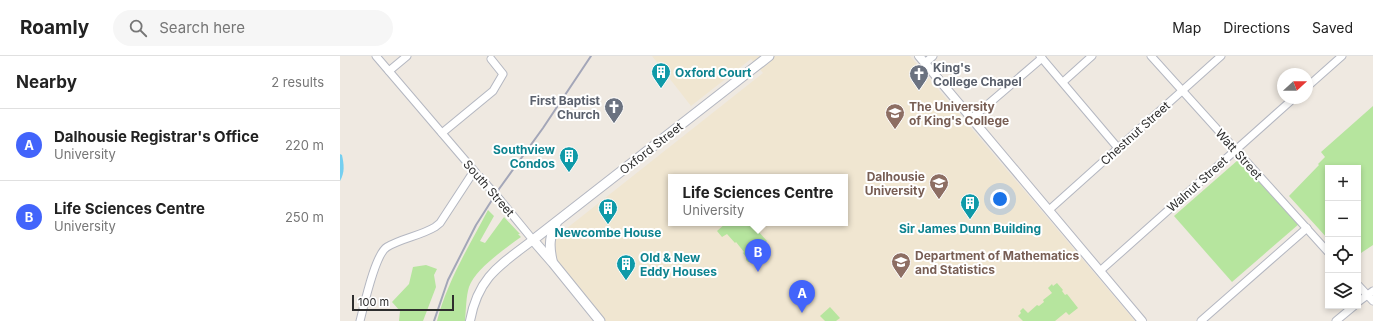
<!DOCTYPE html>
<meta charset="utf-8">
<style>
:root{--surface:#fff;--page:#f6f6f6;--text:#222;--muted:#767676;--line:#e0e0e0;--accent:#4264fb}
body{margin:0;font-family:Inter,sans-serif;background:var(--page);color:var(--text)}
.controls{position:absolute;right:12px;bottom:12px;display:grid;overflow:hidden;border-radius:0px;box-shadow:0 2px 6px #0003}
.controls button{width:36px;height:36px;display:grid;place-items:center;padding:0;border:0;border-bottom:1px solid var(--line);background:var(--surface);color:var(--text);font:20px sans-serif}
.compass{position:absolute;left:937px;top:12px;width:36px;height:36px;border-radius:50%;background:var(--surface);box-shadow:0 2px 6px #0003;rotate:69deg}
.scale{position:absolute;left:12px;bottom:10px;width:102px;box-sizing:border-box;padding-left:4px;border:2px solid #2e2e2e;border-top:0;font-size:11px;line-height:14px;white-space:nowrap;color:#2e2e2e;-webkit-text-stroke:3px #fff;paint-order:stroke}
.you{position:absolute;left:660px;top:143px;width:14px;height:14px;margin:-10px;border:3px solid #fff;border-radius:50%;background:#1a73e8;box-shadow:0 0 0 6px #1a73e833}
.badge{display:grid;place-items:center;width:26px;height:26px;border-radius:50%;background:var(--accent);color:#fff;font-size:13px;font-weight:700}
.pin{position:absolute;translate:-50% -33px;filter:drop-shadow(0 1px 2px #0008)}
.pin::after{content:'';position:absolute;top:21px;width:14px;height:12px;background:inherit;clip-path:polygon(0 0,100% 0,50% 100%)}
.popup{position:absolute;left:328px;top:118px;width:180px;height:52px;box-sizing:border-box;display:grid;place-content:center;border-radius:0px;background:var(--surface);filter:drop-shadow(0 1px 3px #0005);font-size:13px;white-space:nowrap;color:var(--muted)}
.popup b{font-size:15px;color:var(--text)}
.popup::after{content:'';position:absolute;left:50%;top:100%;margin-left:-8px;border:8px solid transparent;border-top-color:var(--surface)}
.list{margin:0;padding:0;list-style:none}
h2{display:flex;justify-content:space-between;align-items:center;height:52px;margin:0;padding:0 16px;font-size:17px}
h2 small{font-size:13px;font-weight:400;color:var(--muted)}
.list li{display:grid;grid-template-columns:26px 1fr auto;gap:12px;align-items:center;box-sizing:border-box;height:72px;padding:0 16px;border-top:1px solid var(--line)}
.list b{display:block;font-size:15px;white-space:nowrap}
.list p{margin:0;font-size:13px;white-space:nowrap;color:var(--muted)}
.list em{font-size:13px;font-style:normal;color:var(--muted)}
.icon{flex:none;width:22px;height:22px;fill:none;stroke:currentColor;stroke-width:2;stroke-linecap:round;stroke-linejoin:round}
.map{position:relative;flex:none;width:1033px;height:265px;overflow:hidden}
header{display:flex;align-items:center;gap:24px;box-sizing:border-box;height:56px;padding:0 20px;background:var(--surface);border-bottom:1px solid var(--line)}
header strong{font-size:19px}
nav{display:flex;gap:22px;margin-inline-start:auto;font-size:14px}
.search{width:280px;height:36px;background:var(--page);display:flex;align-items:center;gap:10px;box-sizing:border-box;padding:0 14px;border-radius:22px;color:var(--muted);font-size:15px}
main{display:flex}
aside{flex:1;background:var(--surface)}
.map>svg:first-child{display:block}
.education{fill:#f0e6d1;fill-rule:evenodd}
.green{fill:#b6e59e}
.water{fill:#75cff0}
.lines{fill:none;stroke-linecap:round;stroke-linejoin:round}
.minor-casing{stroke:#b4b7c1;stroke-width:9}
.tertiary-casing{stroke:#b4b7c1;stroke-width:10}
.secondary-casing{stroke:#b4b7c1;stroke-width:11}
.minor{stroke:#fff;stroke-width:7}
.tertiary{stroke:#fff;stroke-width:8}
.secondary{stroke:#fff;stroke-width:9}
.rail{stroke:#a3a6b8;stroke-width:2}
.minor-bridge-casing{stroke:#b4b7c1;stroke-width:9;stroke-linecap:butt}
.minor-bridge{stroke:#fff;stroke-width:7}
.labels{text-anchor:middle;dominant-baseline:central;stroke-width:4;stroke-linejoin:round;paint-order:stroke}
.worship-label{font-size:12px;font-weight:bold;fill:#5b616d;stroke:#fff;text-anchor:start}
.culture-label{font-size:12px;font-weight:bold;fill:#0d838f;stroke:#fff;text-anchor:start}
.education-label{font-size:12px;font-weight:bold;fill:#785e54;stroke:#fff;text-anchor:start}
.street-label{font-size:12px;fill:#2e2e2e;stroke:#fff}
</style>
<header>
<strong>Roamly</strong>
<div class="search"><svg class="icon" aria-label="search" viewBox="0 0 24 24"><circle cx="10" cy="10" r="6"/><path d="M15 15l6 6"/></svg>Search here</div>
<nav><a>Map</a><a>Directions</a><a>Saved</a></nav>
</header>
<main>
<aside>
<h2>Nearby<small>2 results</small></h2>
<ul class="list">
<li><span class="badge">A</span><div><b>Dalhousie Registrar's Office</b><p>University</p></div><em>220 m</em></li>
<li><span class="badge">B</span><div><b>Life Sciences Centre</b><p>University</p></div><em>250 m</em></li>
</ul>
</aside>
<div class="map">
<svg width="1033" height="265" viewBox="0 0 1033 265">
<rect width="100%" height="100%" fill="#efe9e1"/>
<path class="education" d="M312 0H570L795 265H260L213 207V191L217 180 423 17 411 3 351 50ZM331 121H505V167H331Z"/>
<g class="green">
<polygon points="1033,50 1033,189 1018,199 1018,112 988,112 988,183 949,140 979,109 978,108 985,101 981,96"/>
<polygon points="898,104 959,168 892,226 834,160"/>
<path d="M148 154 154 160 140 185 145 187 164 161 180 178H178L181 181C166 192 135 213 129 231 126 240 126 255 125 265H97C107 226 129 190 148 154Z"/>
<polygon points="386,167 411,167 427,185 425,187 423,186 417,191 417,194 423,200 422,202 423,203 418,207 408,206 406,204 406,201 403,197 404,196 396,186 395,187 387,178 382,181 377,175"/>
<polygon points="86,209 97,213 94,219 96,231 83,265 59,265 60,255 52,246 69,228 73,211"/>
<polygon points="717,227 723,234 722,235 725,239 727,238 738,252 729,259 726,256 715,265 683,265 678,260 681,257 680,255 683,252 688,257 697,249 699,250 704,246 703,244 712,237 708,232 712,228 713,230"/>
<polygon points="490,251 500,262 496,265 485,265 480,260"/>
</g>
<path class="water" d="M0 98 2 99C4 109 5 116 0 125Z"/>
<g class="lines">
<g class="minor-casing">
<g id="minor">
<polyline points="36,0 136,117"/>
<polyline points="700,0 778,92"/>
<polyline points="811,0 988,196"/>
<polyline points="585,7 593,0"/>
<polyline points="49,15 67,0"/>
<polyline points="723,26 752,0"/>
<polyline points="967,31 1002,0"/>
<polyline points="632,62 702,2"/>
<polyline points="102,77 153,35 163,18 151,3"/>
<polyline points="161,145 193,184"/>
<polyline points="709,154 881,0"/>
<polyline points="760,215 954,42"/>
<polyline points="1018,229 1033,245"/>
<polyline points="1018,246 1033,235"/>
<path d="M20 265C24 250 35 198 47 191 62 182 80 180 95 171L100 167 134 115"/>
<polyline points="861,265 967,172"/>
<polyline points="996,265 1014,250"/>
</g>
</g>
<g class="tertiary-casing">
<g id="tertiary">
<polyline points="579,0 802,265"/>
<path d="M130 265C138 221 160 209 193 184"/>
</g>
</g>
<g class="secondary-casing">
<g id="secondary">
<path d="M212 204C209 191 209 180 216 168"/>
<polyline points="260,265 213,207 193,184 429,0"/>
</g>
</g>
<use href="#minor" class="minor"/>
<use href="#tertiary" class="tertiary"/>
<use href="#secondary" class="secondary"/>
<polyline class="rail" points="94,265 108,224 136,169 159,133 203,72 251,0"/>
<g class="minor-bridge-casing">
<polyline id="minor-bridge" points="139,120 161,145"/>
</g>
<use href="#minor-bridge" class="minor-bridge"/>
</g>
<defs>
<g id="building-pin" transform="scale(1)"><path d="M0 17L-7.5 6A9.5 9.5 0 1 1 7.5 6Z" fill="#0f9aa8" stroke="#fff"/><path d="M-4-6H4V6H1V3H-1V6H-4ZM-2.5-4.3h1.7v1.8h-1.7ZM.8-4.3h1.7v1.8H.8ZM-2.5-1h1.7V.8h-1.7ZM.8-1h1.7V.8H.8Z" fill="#fff"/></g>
<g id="church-pin" transform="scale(1)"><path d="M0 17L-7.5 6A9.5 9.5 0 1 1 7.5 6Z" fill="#6b7280" stroke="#fff"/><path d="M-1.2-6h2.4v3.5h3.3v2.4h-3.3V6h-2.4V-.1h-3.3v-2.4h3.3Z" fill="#fff"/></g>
<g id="university-pin" transform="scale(1)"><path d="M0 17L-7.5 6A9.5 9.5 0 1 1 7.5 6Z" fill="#8d6e63" stroke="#fff"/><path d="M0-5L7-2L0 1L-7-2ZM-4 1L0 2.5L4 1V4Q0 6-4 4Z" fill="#fff"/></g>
</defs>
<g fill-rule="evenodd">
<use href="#building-pin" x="321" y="16"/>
<use href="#church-pin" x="579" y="18"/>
<use href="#church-pin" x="274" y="51"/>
<use href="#university-pin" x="555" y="57"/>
<use href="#building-pin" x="229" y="100"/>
<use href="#university-pin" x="599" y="127"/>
<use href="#building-pin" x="630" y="147"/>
<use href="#building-pin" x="268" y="152"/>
<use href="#university-pin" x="561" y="206"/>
<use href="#building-pin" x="286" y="208"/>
</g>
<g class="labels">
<g class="worship-label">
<text x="593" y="11">King's<tspan x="593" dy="14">College Chapel</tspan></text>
<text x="260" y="44" text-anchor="end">First Baptist<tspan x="260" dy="14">Church</tspan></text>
</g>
<g class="culture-label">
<text x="335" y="16">Oxford Court</text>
<text x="215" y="93" text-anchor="end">Southview<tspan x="215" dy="14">Condos</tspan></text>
<text x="630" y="172" text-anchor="middle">Sir James Dunn Building</text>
<text x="268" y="176" text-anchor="middle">Newcombe House</text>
<text x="300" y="201">Old &amp; New<tspan x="300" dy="14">Eddy Houses</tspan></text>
</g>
<g class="education-label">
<text x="569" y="50">The University<tspan x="569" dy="14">of King's College</tspan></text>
<text x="585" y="120" text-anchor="end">Dalhousie<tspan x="585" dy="14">University</tspan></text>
<text x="575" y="199">Department of Mathematics<tspan x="575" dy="14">and Statistics</tspan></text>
</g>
<g class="street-label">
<text transform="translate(795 77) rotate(-42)">Chestnut Street</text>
<text transform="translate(311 92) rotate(-38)">Oxford Street</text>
<text transform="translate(899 98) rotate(48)">Watt Street</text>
<text transform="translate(857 128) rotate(-42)">Walnut Street</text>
<text transform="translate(149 132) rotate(49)">South Street</text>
</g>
</g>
</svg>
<div class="controls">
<button>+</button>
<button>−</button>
<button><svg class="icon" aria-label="locate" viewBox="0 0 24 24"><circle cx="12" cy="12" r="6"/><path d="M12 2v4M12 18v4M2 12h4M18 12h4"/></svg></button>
<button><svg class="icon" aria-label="layers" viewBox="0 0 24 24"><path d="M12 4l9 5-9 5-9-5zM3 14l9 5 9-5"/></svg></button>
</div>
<svg class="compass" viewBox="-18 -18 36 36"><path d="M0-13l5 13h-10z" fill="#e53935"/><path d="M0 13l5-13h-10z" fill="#767676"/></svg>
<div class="scale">100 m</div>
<div class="you"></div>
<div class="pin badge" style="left:462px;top:257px">A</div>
<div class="pin badge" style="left:418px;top:216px">B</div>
<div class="popup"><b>Life Sciences Centre</b>University</div>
</div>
</main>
